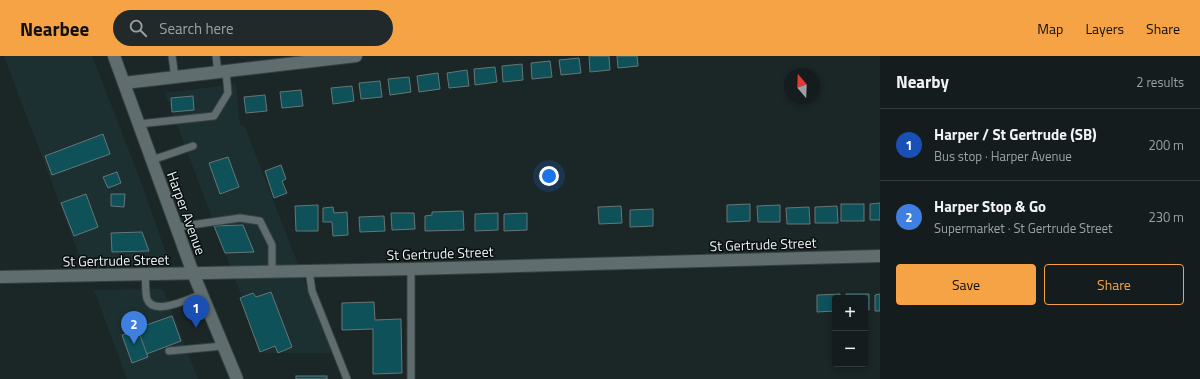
<!DOCTYPE html>
<meta charset="utf-8">
<style>
:root{--surface:#141c1d;--page:#21292a;--text:#f1f3f6;--muted:#9da1a4;--line:#333a3b;--accent:#f5a345}
body{margin:0;font-family:"Titillium Web",sans-serif;background:var(--page);color:var(--text)}
.controls{position:absolute;right:12px;bottom:12px;display:grid;overflow:hidden;border-radius:4px;box-shadow:0 2px 6px #0003}
.controls button{width:36px;height:36px;display:grid;place-items:center;padding:0;border:0;border-bottom:1px solid var(--line);background:var(--surface);color:var(--text);font:20px sans-serif}
.compass{position:absolute;left:784px;top:12px;width:36px;height:36px;border-radius:50%;background:var(--surface);box-shadow:0 2px 6px #0003;rotate:341deg}
.you{position:absolute;left:549px;top:120px;width:14px;height:14px;margin:-10px;border:3px solid #fff;border-radius:50%;background:#1a73e8;box-shadow:0 0 0 6px #1a73e833}
.badge{display:grid;place-items:center;width:26px;height:26px;border-radius:50%;background:var(--accent);color:#fff;font-size:13px;font-weight:700}
.pin{position:absolute;translate:-50% -33px;filter:drop-shadow(0 1px 2px #0008)}
.pin::after{content:'';position:absolute;top:21px;width:14px;height:12px;background:inherit;clip-path:polygon(0 0,100% 0,50% 100%)}
.list{margin:0;padding:0;list-style:none}
h2{display:flex;justify-content:space-between;align-items:center;height:52px;margin:0;padding:0 16px;font-size:17px}
h2 small{font-size:13px;font-weight:400;color:var(--muted)}
.list li{display:grid;grid-template-columns:26px 1fr auto;gap:12px;align-items:center;box-sizing:border-box;height:72px;padding:0 16px;border-top:1px solid var(--line)}
.list b{display:block;font-size:15px;white-space:nowrap}
.list p{margin:0;font-size:13px;white-space:nowrap;color:var(--muted)}
.list em{font-size:13px;font-style:normal;color:var(--muted)}
.actions{display:flex;gap:8px;padding:12px 16px}
.actions a{flex:1;padding:9px 0;border:1px solid var(--accent);border-radius:4px;text-align:center;font-size:14px;color:var(--accent)}
.actions .main{background:var(--accent);color:#111}
.icon{flex:none;width:22px;height:22px;fill:none;stroke:currentColor;stroke-width:2;stroke-linecap:round;stroke-linejoin:round}
.map{position:relative;flex:none;width:880px;height:323px;overflow:hidden}
header{display:flex;align-items:center;gap:24px;box-sizing:border-box;height:56px;padding:0 20px;background:var(--accent);color:#111}
header strong{font-size:19px}
nav{display:flex;gap:22px;margin-inline-start:auto;font-size:14px}
.search{width:280px;height:36px;background:var(--page);display:flex;align-items:center;gap:10px;box-sizing:border-box;padding:0 14px;border-radius:22px;color:var(--muted);font-size:15px}
main{display:flex}
aside{flex:1;background:var(--surface)}
.map>svg:first-child{display:block}
.built{fill:#1c3032}
.building{fill:#0e5159;stroke:#687577}
.lines{fill:none;stroke-linecap:round;stroke-linejoin:round}
.service-casing{stroke:#384142;stroke-width:9}
.minor-casing{stroke:#384142;stroke-width:14}
.secondary-casing{stroke:#384142;stroke-width:14}
.service{stroke:#606d6f;stroke-width:7}
.minor{stroke:#606d6f;stroke-width:12}
.secondary{stroke:#606d6f;stroke-width:12}
.labels{text-anchor:middle;dominant-baseline:central;stroke-width:3;stroke-linejoin:round;paint-order:stroke}
.street-label{font-size:14px;fill:#ecf3f4;stroke:#090e0f}
</style>
<header>
<strong>Nearbee</strong>
<div class="search"><svg class="icon" aria-label="search" viewBox="0 0 24 24"><circle cx="10" cy="10" r="6"/><path d="M15 15l6 6"/></svg>Search here</div>
<nav><a>Map</a><a>Layers</a><a>Share</a></nav>
</header>
<main>
<div class="map">
<svg width="880" height="323" viewBox="0 0 880 323">
<rect width="100%" height="100%" fill="#1b2627"/>
<g class="built">
<polygon points="4,0 92,0 140,123 167,200 164,204 157,209 84,212"/>
<polygon points="236,28 240,68 245,71 332,297 263,297 165,37"/>
<polygon points="163,233 198,323 127,323 94,234"/>
</g>
<g class="building">
<polygon points="589,0 609,0 610,14 590,16"/>
<polygon points="617,0 637,0 638,10 618,12"/>
<polygon points="579,2 581,17 561,19 559,4"/>
<polygon points="550,5 552,21 532,23 531,7"/>
<polygon points="522,8 523,24 503,26 502,10"/>
<polygon points="495,11 497,26 475,29 474,13"/>
<polygon points="467,14 469,30 449,32 447,17"/>
<polygon points="438,17 440,33 419,36 417,20"/>
<polygon points="409,21 411,36 390,39 388,23"/>
<polygon points="380,25 382,41 361,43 359,27"/>
<polygon points="352,30 354,45 333,48 331,32"/>
<polygon points="301,34 303,50 282,52 280,36"/>
<polygon points="265,39 267,55 246,57 244,41"/>
<polygon points="193,40 194,54 172,56 171,42"/>
<polygon points="103,78 110,98 52,119 45,100"/>
<polygon points="228,101 239,131 220,138 209,107"/>
<polygon points="281,109 286,123 282,125 287,137 274,142 265,115"/>
<polygon points="117,116 121,127 108,132 103,121"/>
<polygon points="86,138 98,171 74,180 61,147"/>
<polygon points="111,138 125,138 124,151 111,150"/>
<polygon points="880,147 880,164 870,164 870,148"/>
<polygon points="750,148 750,165 727,166 727,149"/>
<rect x="841" y="148" width="23" height="17"/>
<polygon points="318,149 318,175 296,175 295,150"/>
<polygon points="780,149 780,166 758,166 757,150"/>
<polygon points="621,150 622,167 599,168 598,151"/>
<polygon points="837,150 838,167 815,167 815,151"/>
<polygon points="333,151 334,157 347,156 348,179 333,180 332,166 323,166 323,152"/>
<polygon points="809,151 810,168 787,168 786,152"/>
<polygon points="653,153 653,170 630,171 630,154"/>
<polygon points="463,155 464,174 425,175 425,160 432,159 432,156"/>
<polygon points="391,157 414,157 415,173 392,174"/>
<polygon points="498,157 498,174 475,175 475,158"/>
<polygon points="527,157 527,174 504,175 504,158"/>
<polygon points="384,160 385,175 360,176 359,161"/>
<polygon points="243,169 254,196 225,197 214,170"/>
<polygon points="142,176 149,195 112,196 111,177"/>
<polygon points="271,236 292,291 278,297 275,290 260,296 240,242 253,237 256,241"/>
<polygon points="840,238 840,242 835,242 835,255 817,256 817,239"/>
<polygon points="846,238 869,238 869,254 865,254 865,242 846,242"/>
<polygon points="880,238 880,255 875,255 875,239"/>
<polygon points="374,246 375,264 401,263 402,317 373,318 373,273 342,274 342,247"/>
<polygon points="172,260 181,285 144,299 135,273"/>
<polygon points="138,274 148,301 132,307 122,279"/>
<rect x="296" y="320" width="31" height="3"/>
</g>
<g class="lines">
<g class="service-casing">
<g id="service">
<polyline points="172,0 175,22"/>
<polyline points="216,0 218,17"/>
<polyline points="139,68 214,60 228,37 226,16"/>
<polyline points="152,104 193,90"/>
<polyline points="177,171 240,162 260,165 272,189 272,215"/>
<polyline points="411,213 411,323"/>
<polyline points="309,215 312,235 347,323"/>
<path d="M145 218C146 226 145 236 147 243 154 261 190 242 202 238"/>
<polyline points="169,295 223,290"/>
</g>
</g>
<g class="minor-casing">
<g id="minor">
<polyline points="124,27 356,0"/>
<polyline points="0,221 411,213 880,200"/>
</g>
</g>
<g class="secondary-casing">
<polyline id="secondary" points="114,0 193,217 237,323"/>
</g>
<use href="#service" class="service"/>
<use href="#minor" class="minor"/>
<use href="#secondary" class="secondary"/>
</g>
<g class="labels">
<g class="street-label">
<text transform="translate(187 157) rotate(70)">Harper Avenue</text>
<text transform="translate(763 188) rotate(-2)">St Gertrude Street</text>
<text transform="translate(440 197) rotate(-2)">St Gertrude Street</text>
<text transform="translate(116 204) rotate(-1)">St Gertrude Street</text>
</g>
</g>
</svg>
<div class="controls">
<button>+</button>
<button>−</button>
</div>
<svg class="compass" viewBox="-18 -18 36 36"><path d="M0-13l5 13h-10z" fill="#e53935"/><path d="M0 13l5-13h-10z" fill="#9da1a4"/></svg>
<div class="you"></div>
<div class="pin badge" style="left:196px;top:272px;background:#1a4fb4">1</div>
<div class="pin badge" style="left:134px;top:288px;background:#3f7fe0">2</div>
</div>
<aside>
<h2>Nearby<small>2 results</small></h2>
<ul class="list">
<li><span class="badge" style="background:#1a4fb4">1</span><div><b>Harper / St Gertrude (SB)</b><p>Bus stop · Harper Avenue</p></div><em>200 m</em></li>
<li><span class="badge" style="background:#3f7fe0">2</span><div><b>Harper Stop &amp; Go</b><p>Supermarket · St Gertrude Street</p></div><em>230 m</em></li>
</ul>
<div class="actions"><a class="main">Save</a><a>Share</a></div>
</aside>
</main>
